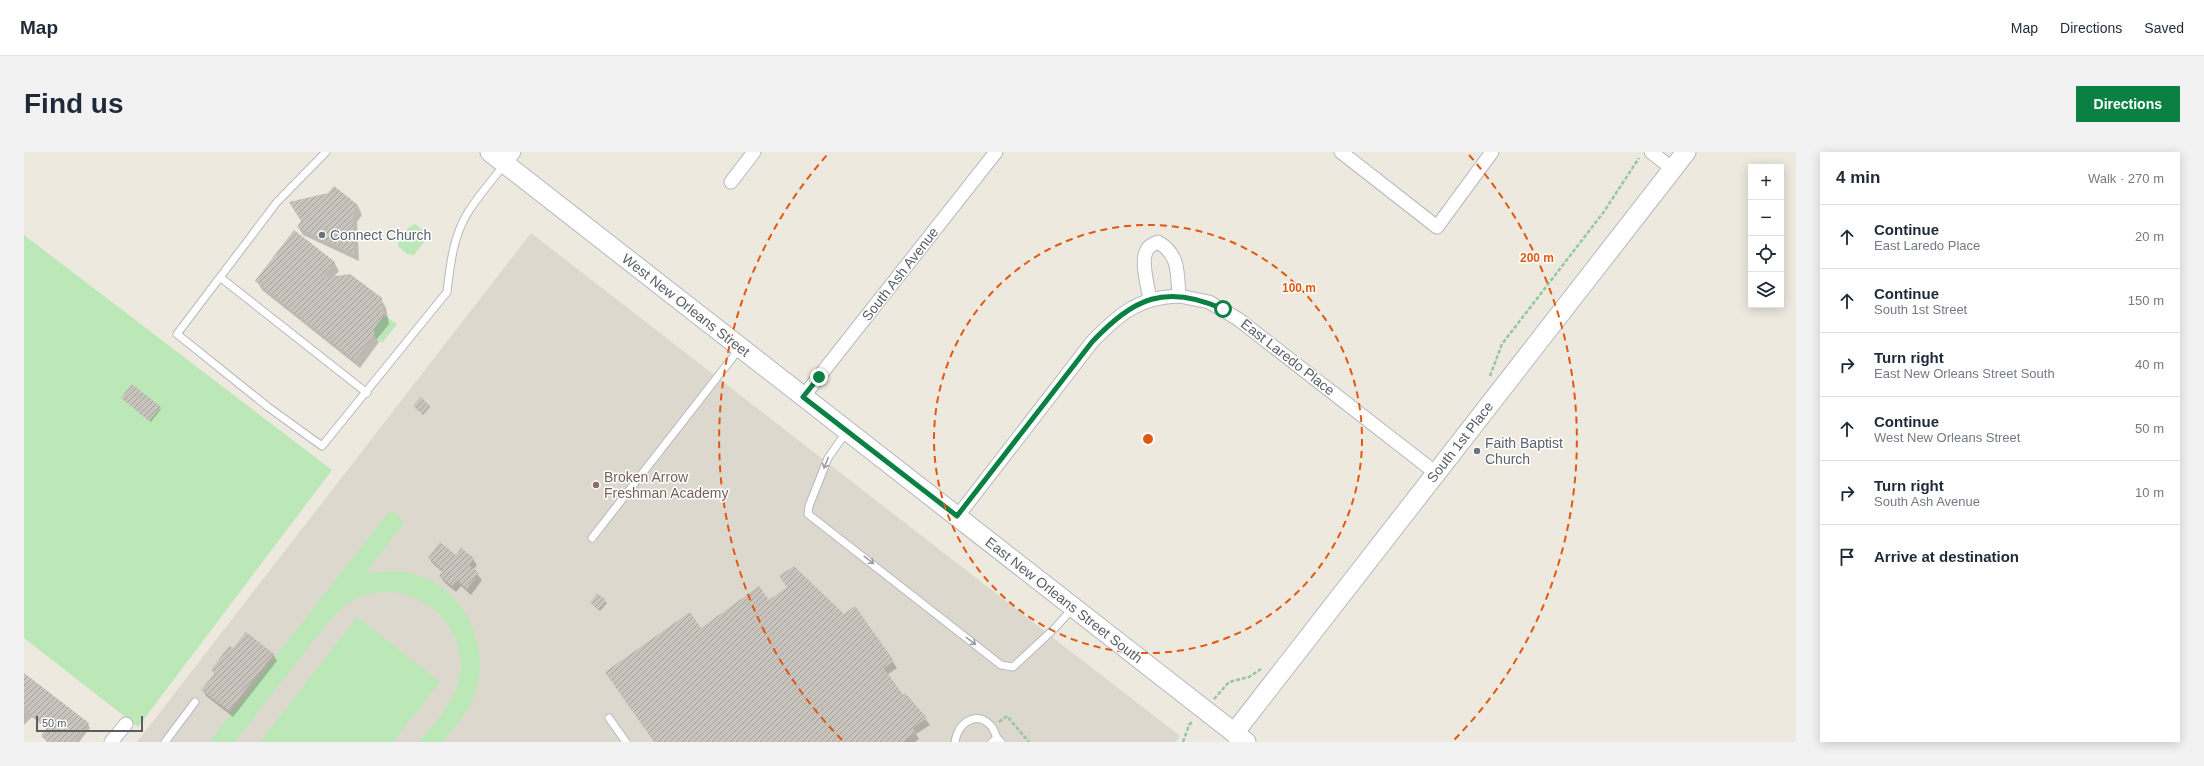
<!DOCTYPE html>
<meta charset="utf-8">
<style>
:root{--surface:#fff;--page:#f2f2f3;--text:#1f2937;--muted:#747a83;--line:#e0e1e3;--accent:#0b8043}
body{margin:0;font-family:Helvetica,sans-serif;background:var(--page);color:var(--text)}
.controls{position:absolute;right:12px;top:12px;display:grid;overflow:hidden;border-radius:0px;box-shadow:0 2px 10px #0003}
.controls button{width:36px;height:36px;display:grid;place-items:center;padding:0;border:0;border-bottom:1px solid var(--line);background:var(--surface);color:var(--text);font:20px sans-serif}
.scale{position:absolute;left:12px;bottom:10px;width:107px;box-sizing:border-box;padding-left:4px;border:2px solid #585e62;border-top:0;font-size:11px;line-height:14px;white-space:nowrap;color:#585e62;-webkit-text-stroke:3px #fff;paint-order:stroke}
.stop{position:absolute;width:12px;height:12px;margin:-9px;border:3px solid #0b8043;border-radius:50%;background:#fff}
.stop.end{background:#0b8043;border-color:#fff;box-shadow:0 1px 4px #0008}
.list{margin:0;padding:0;list-style:none}
h2{display:flex;justify-content:space-between;align-items:center;height:52px;margin:0;padding:0 16px;font-size:17px}
h2 small{font-size:13px;font-weight:400;color:var(--muted)}
.list li{display:grid;grid-template-columns:26px 1fr auto;gap:12px;align-items:center;box-sizing:border-box;height:64px;padding:0 16px;border-top:1px solid var(--line)}
.list b{display:block;font-size:15px;white-space:nowrap}
.list p{margin:0;font-size:13px;white-space:nowrap;color:var(--muted)}
.list em{font-size:13px;font-style:normal;color:var(--muted)}
.icon{flex:none;width:22px;height:22px;fill:none;stroke:currentColor;stroke-width:2;stroke-linecap:round;stroke-linejoin:round}
.map{position:relative;flex:none;width:1772px;height:590px;overflow:hidden;border-radius:0px}
header{display:flex;align-items:center;gap:24px;box-sizing:border-box;height:56px;padding:0 20px;background:var(--surface);border-bottom:1px solid var(--line)}
header strong{font-size:19px}
nav{display:flex;gap:22px;margin-inline-start:auto;font-size:14px}
.intro{display:flex;align-items:center;justify-content:space-between;box-sizing:border-box;height:96px;padding:0 24px}
h1{margin:0;font-size:28px}
.button{padding:10px 18px;border-radius:0px;background:var(--accent);color:#fff;font-size:14px;font-weight:700}
main{display:flex;gap:24px;padding:0 24px}
aside{flex:1;background:var(--surface);border-radius:0px;box-shadow:0 2px 10px #0003}
.map>svg:first-child{display:block}
.education{fill:#ddd8ce}
.park{fill:#bce8b8}
.shadow{fill:#0003}
.building{fill:url(#building-hatch)}
.lines{fill:none;stroke-linecap:round;stroke-linejoin:round}
.lane-casing{stroke:#b5b9be;stroke-width:9}
.street-casing{stroke:#b5b9be;stroke-width:15}
.secondary-casing{stroke:#b3b8be;stroke-width:21}
.path{stroke:#91ca9c;stroke-width:2.5;stroke-dasharray:4 2;stroke-linecap:butt}
.lane{stroke:#fff;stroke-width:7}
.street{stroke:#fff;stroke-width:13}
.secondary{stroke:#fff;stroke-width:19}
.oneway{stroke:#9b9ea1}
.route{stroke:#0b8043;stroke-width:5}
.ring{fill:none;stroke:#e15910;stroke-width:2;stroke-dasharray:7 5}
.worship-dot{fill:#6b7280;stroke:#fff;stroke-width:1.5}
.education-dot{fill:#8d6e63;stroke:#fff;stroke-width:1.5}
.labels{text-anchor:middle;dominant-baseline:central;stroke-width:3;stroke-linejoin:round;paint-order:stroke}
.worship-label{font-size:14px;fill:#5b616d;stroke:#fff;text-anchor:start}
.street-label{font-size:14px;fill:#585e62;stroke:#fff}
.education-label{font-size:14px;fill:#785e54;stroke:#fff;text-anchor:start}
.centre{fill:#e15910;stroke:#fff;stroke-width:2}
.ring-label{font-size:12px;text-anchor:middle;font-weight:bold;fill:#e15910;stroke:#fff;stroke-width:3;stroke-linejoin:round;paint-order:stroke}
</style>
<header>
<strong>Map</strong>
<nav><a>Map</a><a>Directions</a><a>Saved</a></nav>
</header>
<div class="intro"><h1>Find us</h1><a class="button">Directions</a></div>
<main>
<div class="map">
<svg width="1772" height="590" viewBox="0 0 1772 590">
<defs>
<pattern id="building-hatch" width="6" height="6" patternUnits="userSpaceOnUse"><rect width="6" height="6" fill="#c8c3bc"/><path d="M-1 1l2-2M0 6l6-6M5 7l2-2" fill="none" stroke="#a5a29c"/></pattern>
</defs>
<rect width="100%" height="100%" fill="#ede9df"/>
<polygon class="education" points="507,81 1156,584 1152,590 113,590"/>
<g class="park">
<path d="M391 72 405 83 390 103 383 102 374 94C373 86 384 75 391 72Z"/>
<polygon points="0,83 308,318 114,575 0,486"/>
<polygon points="360,163 373,172 358,191 349,183 351,181 349,178"/>
<path d="M366 358 381 370 341 422C354 420 367 418 380 420 436 428 469 490 451 542 444 560 431 575 419 590H395C409 573 426 555 433 534 452 477 394 425 338 444 323 450 311 462 301 474L211 590H185Z"/>
<polygon points="333,465 416,530 369,590 236,590"/>
</g>
<g class="shadow">
<polygon points="310,35 334,54 338,63 333,70 335,109 279,83 274,75"/>
<polygon points="310,110 315,119 310,125 357,147 362,156 365,172 353,187 355,190 336,216 238,138 233,129"/>
<polygon points="98,246 136,256 137,257 127,270"/>
<polygon points="405,253 406,255 399,263 392,256"/>
<polygon points="432,404 449,407 453,413 449,418 458,428 447,443 437,434 432,440 420,430 416,424 419,420 409,412 405,406"/>
<polygon points="756,425 869,510 873,516 863,523 878,544 881,542 906,573 892,582 895,587 891,590 631,590 582,521 677,477 745,449 764,436"/>
<polygon points="573,443 583,451 576,459 568,452"/>
<polygon points="209,498 249,502 253,509 209,565 182,544 179,538 191,522 188,518"/>
<polygon points="0,523 64,572 66,576 55,590 23,590 18,584 23,577 8,565 0,573"/>
</g>
<g class="building">
<polygon points="310,34 334,53 329,60 330,102 273,75 277,69 265,50 304,41"/>
<polygon points="270,78 311,110 298,126 326,122 358,146 360,163 349,178 351,181 331,208 231,129"/>
<polygon points="108,232 137,255 125,269 97,246"/>
<polygon points="397,245 405,253 398,262 389,254"/>
<polygon points="416,390 432,403 437,396 450,406 445,413 455,421 443,437 433,428 428,434 415,424 419,418 404,406"/>
<polygon points="770,414 820,462 831,454 870,509 860,516 879,543 881,541 903,566 889,576 892,580 879,590 630,590 581,520 666,460 677,476 735,434 745,448 763,435 755,424"/>
<polygon points="573,441 582,448 575,458 566,451"/>
<polygon points="222,480 250,502 205,559 177,538 191,521 187,518 205,494 209,496"/>
<polygon points="0,521 65,571 50,590 24,590 17,584 23,576 0,557"/>
</g>
<g class="lines">
<g class="lane-casing">
<g id="lane">
<path d="M302 0 253 50 153 182 244 255 298 294 423 140C426 114 429 85 443 62 454 44 468 28 481 12"/>
<polyline points="197,126 343,241"/>
<polyline points="823,279 804,306 785,354 784,362 977,513 989,515 1030,477 1049,456"/>
<polyline points="568,386 716,196"/>
<polyline points="585,566 602,590"/>
<polyline points="141,590 171,550"/>
<path d="M931 590C933 572 952 557 967 574 970 577 971 582 973 586"/>
<polyline points="968,590 973,586 977,590"/>
</g>
</g>
<g class="street-casing">
<g id="street">
<polyline points="1317,0 1413,75 1468,0"/>
<polyline points="1627,0 1649,17"/>
<polyline points="481,12 490,0"/>
<polyline points="707,30 730,0"/>
<path d="M1126 147C1124 136 1117 110 1122 100 1124 94 1129 92 1134 90 1156 103 1153 121 1155 144L1185 150 1214 167 1412 321"/>
<polyline points="779,245 972,0"/>
<path d="M933 365 1068 190C1095 162 1115 145 1155 144"/>
<polyline points="87,590 102,572"/>
</g>
</g>
<g class="secondary-casing">
<g id="secondary">
<polyline points="466,0 1222,590"/>
<polyline points="1210,581 1662,0"/>
</g>
</g>
<g class="path">
<polyline points="1466,224 1478,192 1579,61 1615,6"/>
<polyline points="1190,547 1205,530 1225,525 1237,517"/>
<polyline points="975,570 983,564 1005,590"/>
<polyline points="1159,590 1165,573 1169,569"/>
</g>
<use href="#lane" class="lane"/>
<use href="#street" class="street"/>
<use href="#secondary" class="secondary"/>
</g>
<defs><path id="oneway-shaft" d="M-6 0H5M1.5-3L5.5 0L1.5 3" fill="none" stroke-width="1.6" stroke-linecap="round" stroke-linejoin="round"/></defs>
<g class="oneway">
<use href="#oneway-shaft" transform="translate(802 311) rotate(112)"/>
<use href="#oneway-shaft" transform="translate(845 408) rotate(38)"/>
<use href="#oneway-shaft" transform="translate(947 489) rotate(38)"/>
</g>
<g class="lines">
<path class="route" d="M795 225 779 245 933 364 1068 190C1110 146 1141 131 1199 157"/>
</g>
<g class="ring">
<circle cx="1124" cy="287" r="214"/>
<path d="M818 588A429 429 0 0 1 803 3M1445 3A429 429 0 0 1 1430 588"/>
</g>
<g class="worship-dot">
<circle cx="298" cy="83" r="4"/>
<circle cx="1453" cy="299" r="4"/>
</g>
<circle class="education-dot" cx="572" cy="333" r="4"/>
<g class="labels">
<g class="worship-label">
<text x="306" y="83">Connect Church</text>
<text x="1461" y="291">Faith Baptist<tspan x="1461" dy="16">Church</tspan></text>
</g>
<g class="street-label">
<text transform="translate(876 122) rotate(-52)">South Ash Avenue</text>
<text transform="translate(662 153) rotate(38)">West New Orleans Street</text>
<text transform="translate(1264 205) rotate(38)">East Laredo Place</text>
<text transform="translate(1436 290) rotate(-52)">South 1st Place</text>
<text transform="translate(1040 448) rotate(38)">East New Orleans Street South</text>
</g>
<g class="education-label">
<text x="580" y="325">Broken Arrow<tspan x="580" dy="16">Freshman Academy</tspan></text>
</g>
</g>
<circle cx="1124" cy="287" r="6" class="centre"/>
<g class="ring-label">
<text x="1513" y="110">200 m</text>
<text x="1275" y="140">100 m</text>
</g>
</svg>
<div class="controls">
<button>+</button>
<button>−</button>
<button><svg class="icon" aria-label="locate" viewBox="0 0 24 24"><circle cx="12" cy="12" r="6"/><path d="M12 2v4M12 18v4M2 12h4M18 12h4"/></svg></button>
<button><svg class="icon" aria-label="layers" viewBox="0 0 24 24"><path d="M12 4l9 5-9 5-9-5zM3 14l9 5 9-5"/></svg></button>
</div>
<div class="scale">50 m</div>
<div class="stop" style="left:1199px;top:157px"></div>
<div class="stop end" style="left:795px;top:225px"></div>
</div>
<aside>
<h2>4 min<small>Walk · 270 m</small></h2>
<ul class="list">
<li><svg class="icon" aria-label="ahead" viewBox="0 0 24 24"><path d="M12 20V5M6 11l6-6 6 6"/></svg><div><b>Continue</b><p>East Laredo Place</p></div><em>20 m</em></li>
<li><svg class="icon" aria-label="ahead" viewBox="0 0 24 24"><path d="M12 20V5M6 11l6-6 6 6"/></svg><div><b>Continue</b><p>South 1st Street</p></div><em>150 m</em></li>
<li><svg class="icon" aria-label="right" viewBox="0 0 24 24"><path d="M7 20v-9h11M14 6l5 5-5 5"/></svg><div><b>Turn right</b><p>East New Orleans Street South</p></div><em>40 m</em></li>
<li><svg class="icon" aria-label="ahead" viewBox="0 0 24 24"><path d="M12 20V5M6 11l6-6 6 6"/></svg><div><b>Continue</b><p>West New Orleans Street</p></div><em>50 m</em></li>
<li><svg class="icon" aria-label="right" viewBox="0 0 24 24"><path d="M7 20v-9h11M14 6l5 5-5 5"/></svg><div><b>Turn right</b><p>South Ash Avenue</p></div><em>10 m</em></li>
<li><svg class="icon" aria-label="arrive" viewBox="0 0 24 24"><path d="M6 21V4h12l-3 4 3 4H6"/></svg><div><b>Arrive at destination</b></div></li>
</ul>
</aside>
</main>
